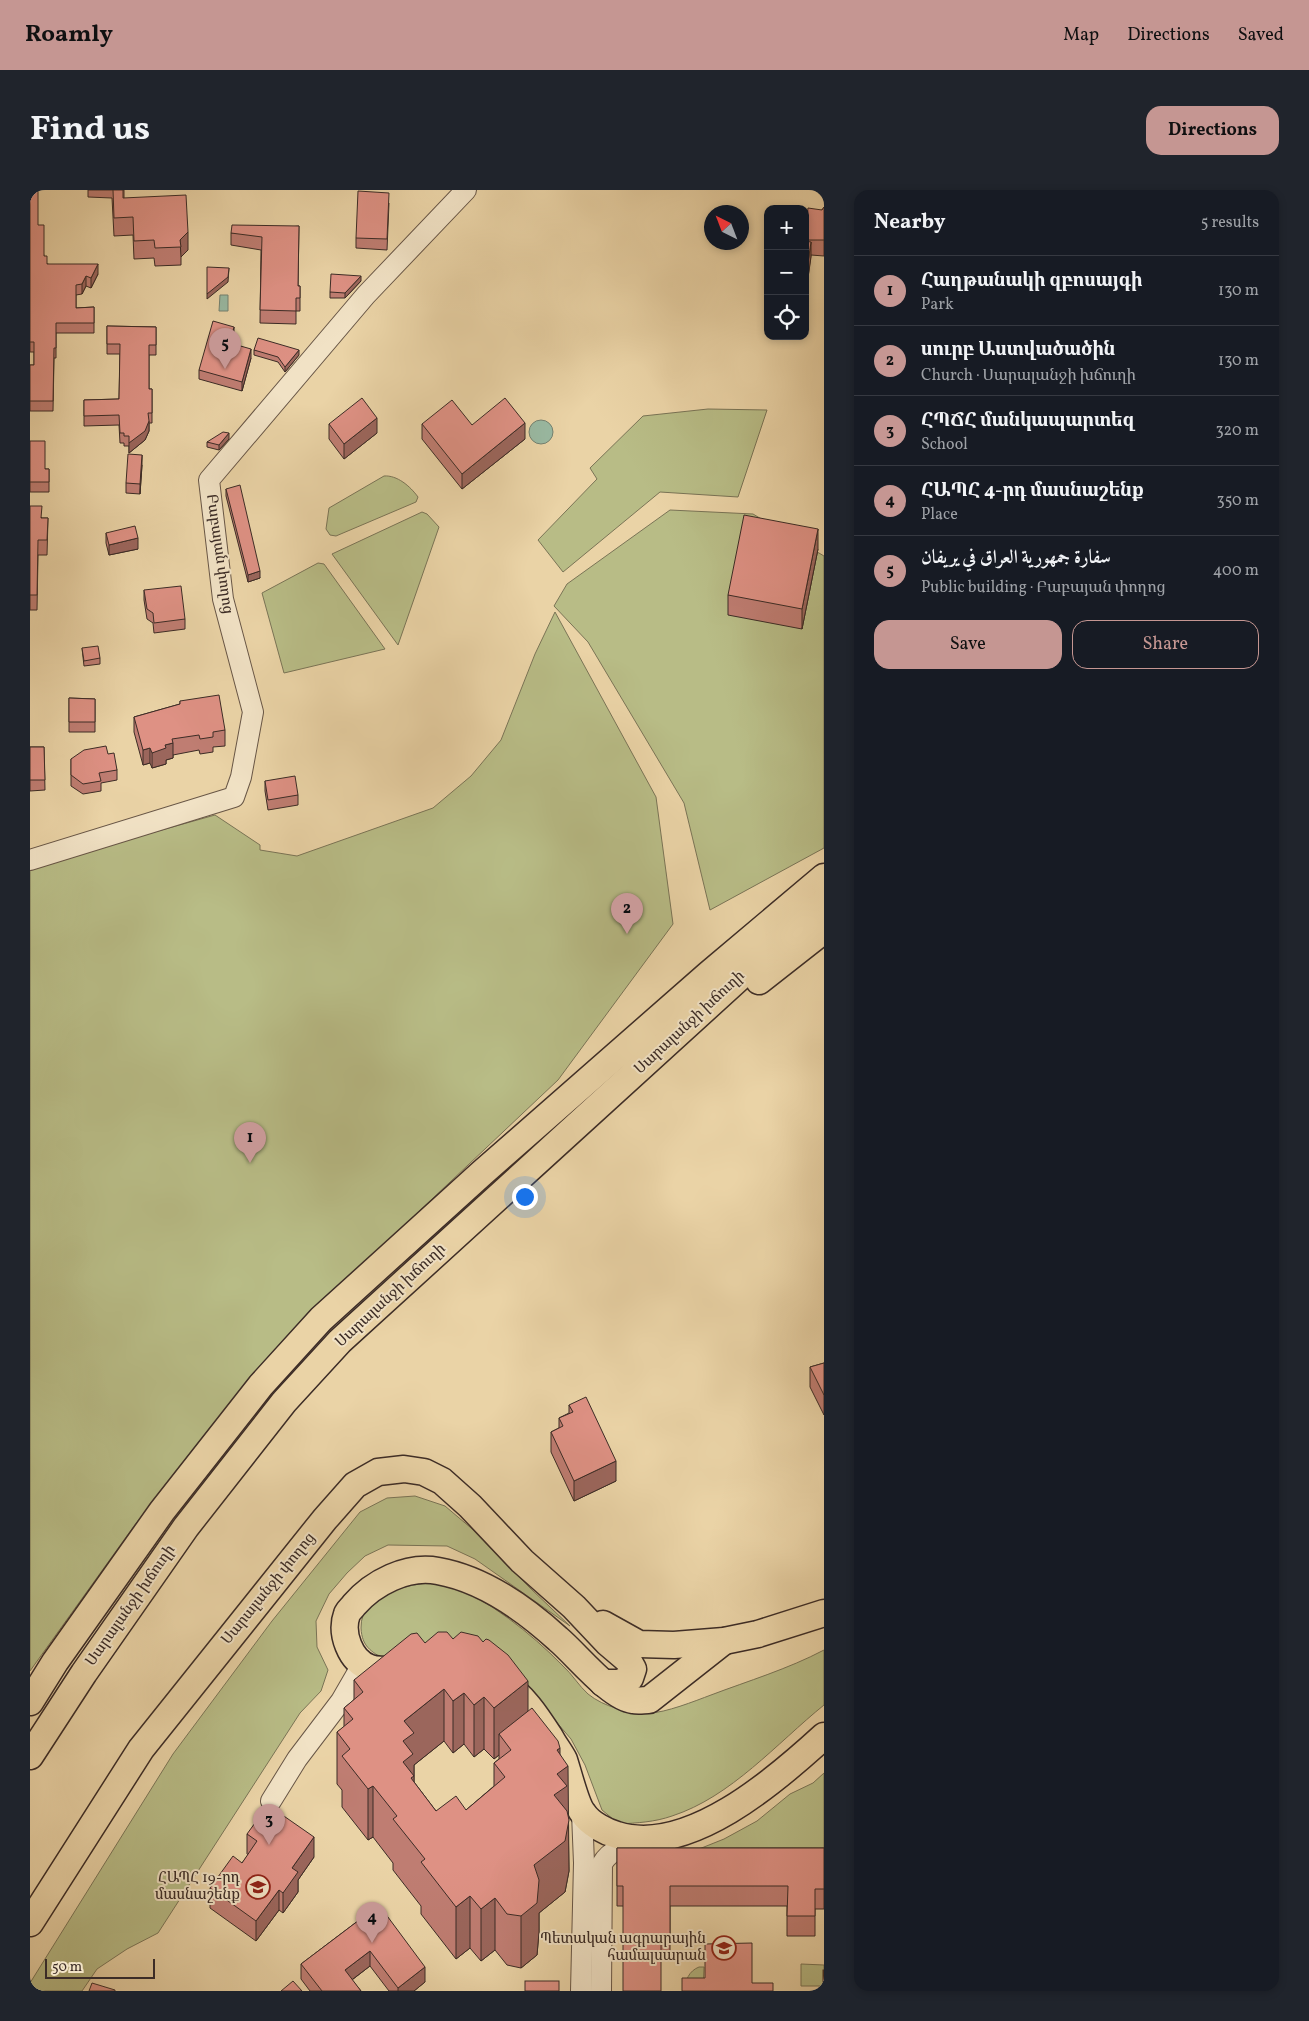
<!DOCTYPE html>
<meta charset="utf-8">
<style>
:root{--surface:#171b24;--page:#20242c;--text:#f1f3f6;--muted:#9ea1a6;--line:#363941;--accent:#c59692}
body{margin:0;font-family:Vollkorn,Amiri,"Noto Serif Armenian",serif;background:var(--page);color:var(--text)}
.controls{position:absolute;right:15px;top:15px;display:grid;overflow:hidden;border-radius:10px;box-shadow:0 2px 8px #0003}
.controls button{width:45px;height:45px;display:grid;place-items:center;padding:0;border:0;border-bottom:1px solid var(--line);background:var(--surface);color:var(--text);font:25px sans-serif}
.compass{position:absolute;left:674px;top:15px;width:45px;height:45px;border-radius:50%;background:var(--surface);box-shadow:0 2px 8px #0003;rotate:318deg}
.scale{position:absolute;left:15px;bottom:12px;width:110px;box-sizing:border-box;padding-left:5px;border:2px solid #3c2c26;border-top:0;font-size:14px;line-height:18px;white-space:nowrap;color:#3c2c26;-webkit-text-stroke:4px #f1e2c5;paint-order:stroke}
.you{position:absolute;left:494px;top:1006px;width:18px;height:18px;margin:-12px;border:4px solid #fff;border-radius:50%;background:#1a73e8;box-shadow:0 0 0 8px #1a73e833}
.badge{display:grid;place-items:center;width:32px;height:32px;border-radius:50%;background:var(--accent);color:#111;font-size:16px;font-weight:700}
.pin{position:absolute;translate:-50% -41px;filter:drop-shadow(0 1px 2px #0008)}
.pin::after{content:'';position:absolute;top:26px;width:18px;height:15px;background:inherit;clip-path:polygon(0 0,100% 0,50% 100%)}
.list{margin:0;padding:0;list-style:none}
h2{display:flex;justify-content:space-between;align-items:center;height:65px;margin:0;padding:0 20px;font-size:21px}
h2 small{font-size:16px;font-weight:400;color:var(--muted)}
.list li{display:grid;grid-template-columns:32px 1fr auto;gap:15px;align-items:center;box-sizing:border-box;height:70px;padding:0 20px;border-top:1px solid var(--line)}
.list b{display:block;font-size:19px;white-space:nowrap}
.list p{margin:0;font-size:16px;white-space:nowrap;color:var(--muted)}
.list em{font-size:16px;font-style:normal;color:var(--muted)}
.actions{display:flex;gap:10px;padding:15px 20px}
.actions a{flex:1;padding:11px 0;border:1px solid var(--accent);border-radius:15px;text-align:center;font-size:18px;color:var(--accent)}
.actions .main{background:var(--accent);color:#111}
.icon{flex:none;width:28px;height:28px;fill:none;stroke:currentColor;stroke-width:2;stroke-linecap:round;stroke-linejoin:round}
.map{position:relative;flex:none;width:794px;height:1801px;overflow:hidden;border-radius:15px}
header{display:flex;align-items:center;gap:30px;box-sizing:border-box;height:70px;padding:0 25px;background:var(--accent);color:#111}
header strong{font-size:24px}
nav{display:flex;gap:28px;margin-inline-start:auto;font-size:18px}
.intro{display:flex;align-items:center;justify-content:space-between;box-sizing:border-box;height:120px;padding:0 30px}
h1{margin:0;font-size:35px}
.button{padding:12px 22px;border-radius:15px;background:var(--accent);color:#111;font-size:18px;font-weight:700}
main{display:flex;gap:30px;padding:0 30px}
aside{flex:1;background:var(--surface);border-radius:15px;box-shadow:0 2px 8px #0003}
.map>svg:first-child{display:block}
.green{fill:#b8bc86;stroke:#7a7456}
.water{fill:#99b9a2;stroke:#748170}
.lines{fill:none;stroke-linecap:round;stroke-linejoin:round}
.minor-casing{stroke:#685646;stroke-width:22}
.major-casing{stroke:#3c2c26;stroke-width:29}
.minor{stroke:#f1e2c5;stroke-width:20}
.major{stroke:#ead3a6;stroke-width:26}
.wall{fill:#bf7d72;stroke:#3c2c26;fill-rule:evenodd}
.shaded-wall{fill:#9b665c;stroke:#3c2c26}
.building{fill:#de9184;stroke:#3c2c26}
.labels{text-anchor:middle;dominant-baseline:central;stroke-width:4;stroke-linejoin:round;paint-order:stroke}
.street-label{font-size:15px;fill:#3c2c26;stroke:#f1e2c5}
.poi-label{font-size:15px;fill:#3c2c26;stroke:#f1e2c5;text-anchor:end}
</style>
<header>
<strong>Roamly</strong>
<nav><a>Map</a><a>Directions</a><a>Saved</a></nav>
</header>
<div class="intro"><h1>Find us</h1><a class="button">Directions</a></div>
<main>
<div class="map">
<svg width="794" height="1801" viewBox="0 0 794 1801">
<rect width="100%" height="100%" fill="#ead3a6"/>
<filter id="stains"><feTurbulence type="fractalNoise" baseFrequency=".004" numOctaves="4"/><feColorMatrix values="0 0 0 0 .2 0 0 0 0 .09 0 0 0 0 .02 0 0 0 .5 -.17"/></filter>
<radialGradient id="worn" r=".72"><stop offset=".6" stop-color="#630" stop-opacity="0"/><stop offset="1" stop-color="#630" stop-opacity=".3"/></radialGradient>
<g class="green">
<polygon points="678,219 737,220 708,307 630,302 533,382 508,350 567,289 560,278 613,226"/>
<path d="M354 286C367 285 380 296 388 307L386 312 306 346 300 345 296 339 299 318Z"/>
<polygon points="640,320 723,324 794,366 794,658 680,720 654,613 558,452 524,416 537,394"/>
<polygon points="392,322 397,324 409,337 368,455 302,364"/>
<polygon points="288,373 294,374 355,459 254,483 232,403"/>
<polygon points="525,422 626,607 643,734 528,890 257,1146 179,1239 104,1336 0,1481 0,677 185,625 230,655 230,660 267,666 403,618 441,586 471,550 505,464"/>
<polygon points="385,1306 415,1316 441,1338 500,1398 540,1436 445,1369 417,1356 358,1355 335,1366 317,1383 299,1404 286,1431 287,1457 298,1480 291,1501 270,1523 128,1743 97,1759 67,1779 52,1801 0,1801 0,1793 143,1564 242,1431 330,1322 357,1308"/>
<path d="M416 1391C460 1412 499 1441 533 1476 542 1484 549 1496 558 1504 574 1517 598 1523 619 1523 635 1523 665 1511 681 1505 718 1491 758 1479 794 1460V1515C747 1553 701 1607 642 1626 625 1632 607 1633 589 1634L572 1620 555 1575 541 1549 497 1498 355 1470C341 1461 332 1457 331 1438 330 1400 387 1393 416 1391Z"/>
<polygon points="794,1583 794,1670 669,1659 694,1649 727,1631 760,1604 783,1593"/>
<polygon points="771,1774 794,1775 794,1796 771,1796"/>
<path d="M669 1777H674L673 1801H655C655 1790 659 1781 669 1777Z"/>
</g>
<g class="water">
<polygon points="190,105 198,105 198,121 189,121"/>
<circle cx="511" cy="242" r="12"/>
</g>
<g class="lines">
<g class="minor-casing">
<g id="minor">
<polyline points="0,670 204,607 211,587 223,522 193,409 179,290 336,105 436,0"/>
<polyline points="241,1611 267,1569 311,1511 333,1473"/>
<polyline points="551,1801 554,1673 552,1623"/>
<path d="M571 1801 572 1674C580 1659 597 1655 613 1651"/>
</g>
</g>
<g class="major-casing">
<g id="major">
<polyline points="729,791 794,740"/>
<polyline points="573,1434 609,1454 644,1455 694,1451 728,1444 794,1423"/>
<path d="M374 1480C365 1480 349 1481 340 1478 320 1471 310 1443 317 1424 318 1421 322 1418 324 1415 343 1393 377 1375 408 1381 453 1389 494 1418 528 1449 547 1465 580 1507 603 1510 608 1511 614 1510 619 1510L694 1451"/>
<path d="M471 1491C494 1507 505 1524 520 1547 524 1555 530 1562 534 1570 538 1582 546 1615 553 1623 560 1634 576 1642 587 1645 658 1667 746 1590 794 1546"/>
<polyline points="0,1512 25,1472 132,1321 231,1195 291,1129 452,983 679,784 794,687"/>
<polyline points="0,1566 54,1483 156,1337 254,1212 310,1151 768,734 794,712"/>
<polyline points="0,1733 111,1559 295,1329 325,1295 348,1282 374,1279 394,1282 412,1291 440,1316 492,1371 544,1417 578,1453 598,1470 603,1479 600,1488 589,1493 573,1493"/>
</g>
</g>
<use href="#minor" class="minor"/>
<use href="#major" class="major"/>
</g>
<g class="wall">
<polygon points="0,0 14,66 17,74 68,84 61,98 56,96 52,104 46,105 46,118 64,117 64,143 26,143 26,168 24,168 23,221 0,221 0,175 4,175 4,162 0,162"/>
<polygon points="58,0 94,0 94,8 158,60 151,67 151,75 125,76 124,68 104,69 103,45 84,46 82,8 58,7"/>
<polygon points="359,13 357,60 326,58 326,48"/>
<polygon points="794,17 794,66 781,65 775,109 775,30 792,20"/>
<polygon points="269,36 268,96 270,96 270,121 266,121 266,134 230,133 231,60 201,55 201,43"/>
<polygon points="331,91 315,108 300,108 300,102"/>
<polygon points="77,136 126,137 126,165 119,165 119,199 122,199 122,233 119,233 119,241 115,250 99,263 99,256 94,256 94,253 90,253 89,235 54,236 54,210 89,209 90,164 77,164"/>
<polygon points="204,146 202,154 221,168 212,201 169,189 169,180"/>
<polygon points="224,160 269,165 255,182 248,172 224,165"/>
<polygon points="299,234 347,243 314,269 299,249"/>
<polygon points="392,234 442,235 495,249 432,299 392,249"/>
<polygon points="199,249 189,260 177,257 177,252"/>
<polygon points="0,251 15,279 19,279 19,302 0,302"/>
<polygon points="112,275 110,304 96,303 96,293"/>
<polygon points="196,299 230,388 218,392 196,306"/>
<polygon points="0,316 12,328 18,328 17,365 8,365 7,420 0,420"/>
<polygon points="76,343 108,359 79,365 76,353"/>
<polygon points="788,359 772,439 698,425 698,405"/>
<polygon points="114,400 155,429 155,439 124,443 123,433 117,429 114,410"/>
<polygon points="52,458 70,468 70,474 54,476"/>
<polygon points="39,508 65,509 65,542 39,542"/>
<polygon points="150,511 195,540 195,556 183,557 183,562 170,564 169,560 143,565 143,568 136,570 136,574 122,578 120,573 113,575 104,542 104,527 150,514"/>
<polygon points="0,557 14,557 15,600 0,601"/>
<polygon points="78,564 87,580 87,590 71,593 71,601 53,604 41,596 41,569"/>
<polygon points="235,591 268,605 268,615 238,620 235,601"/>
<polygon points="794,1173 794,1225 780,1197 780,1177"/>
<polygon points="539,1215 586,1291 544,1311 521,1262 521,1242 529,1238 529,1228 539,1223"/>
<path d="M423 1449 498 1522 530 1565 538 1625 539 1681 535 1702 509 1723V1742L507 1765 491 1778 477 1775 465 1760 451 1771 440 1758 426 1769 391 1724V1716L363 1680V1673L343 1647 338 1650 312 1617V1600L307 1594V1542L314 1537V1518L324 1510V1490L395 1453ZM414 1551 423 1563 434 1554 444 1567 454 1559 464 1569 469 1565V1569L464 1573V1596L436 1620 406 1621 384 1592V1575Z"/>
<polygon points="217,1644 284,1667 268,1690 268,1702 253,1723 249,1720 226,1751 180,1718 180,1698 212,1673 218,1665 217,1664"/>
<polygon points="587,1658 794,1658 794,1719 785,1719 785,1746 757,1746 757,1716 640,1716 640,1767 631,1767 593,1716 587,1716"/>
<polygon points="349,1715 395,1792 384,1801 359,1801 340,1776 322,1790 331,1801 280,1801 271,1789 271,1774"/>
</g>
<g class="shaded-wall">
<polygon points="158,42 158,60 151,67 150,50"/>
<polygon points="781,52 781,67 775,109 775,93"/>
<polygon points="68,74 68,84 61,98 61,88"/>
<polygon points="199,78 198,92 177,109 177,104"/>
<polygon points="56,86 56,96 52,104 52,94"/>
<polygon points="331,86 331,91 315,108 315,103"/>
<polygon points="204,137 204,146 200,162 200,153"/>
<polygon points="221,159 221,168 212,201 212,192"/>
<polygon points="269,160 269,165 255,182 255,177"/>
<polygon points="347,228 347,243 314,269 314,254"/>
<polygon points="119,231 119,241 115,250 99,263 99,253"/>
<polygon points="495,233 495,249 432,299 432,284"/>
<polygon points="199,243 199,249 189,260 189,255"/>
<polygon points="112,265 112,275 110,304 110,294"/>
<polygon points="788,339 788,359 772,439 772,419"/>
<polygon points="108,348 108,359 79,365 79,355"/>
<polygon points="230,381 230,388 218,392 218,385"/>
<polygon points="143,553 143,568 136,570 136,574 122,578 122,563 135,555"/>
<polygon points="120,558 120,573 113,575 113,560"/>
<polygon points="586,1271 586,1291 544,1311 544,1291"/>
<polygon points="498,1491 498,1543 469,1544 469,1565 464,1569 464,1518"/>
<polygon points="414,1499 414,1551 384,1575 384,1637 373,1623 373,1551 374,1531"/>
<polygon points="434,1503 434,1554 423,1563 423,1511"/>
<polygon points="454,1507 454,1559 444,1567 444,1515"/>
<polygon points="530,1558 530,1581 538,1576 539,1681 535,1702 509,1723 509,1742 507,1765 491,1778 491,1726 504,1675 524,1605 527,1560"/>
<polygon points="343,1596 343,1647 338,1650 338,1599"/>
<polygon points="284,1647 284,1667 268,1690 268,1702 253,1723 253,1703 262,1678"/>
<polygon points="249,1700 249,1720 226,1751 226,1731"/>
<polygon points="440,1706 440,1758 426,1769 426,1717"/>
<polygon points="465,1708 465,1760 451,1771 451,1719"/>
<polygon points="340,1761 340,1776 315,1795 315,1780"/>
<polygon points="395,1777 395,1792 384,1801 368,1801 368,1798"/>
</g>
<g class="building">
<polygon points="0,0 8,0 8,35 14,35 14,66 17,66 17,74 68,74 61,88 56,86 52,94 46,95 46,118 64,117 64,133 26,133 26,158 24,158 23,211 0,211 0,175 4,175 4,152 0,152"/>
<polygon points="83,0 93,0 93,8 156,5 158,42 150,50 151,57 125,58 124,50 104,51 103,27 84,28"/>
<polygon points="328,1 359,3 357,49 326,48"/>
<polygon points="794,17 794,50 775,50 775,30 777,28 778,18 792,20"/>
<polygon points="202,35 269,36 268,96 270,96 270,108 266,108 266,121 230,120 232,47 201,43"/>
<polygon points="775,51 781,52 775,93"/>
<polygon points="177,77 199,78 198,87 177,104"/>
<polygon points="301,84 331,86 315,103 300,102"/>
<polygon points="183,131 204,137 200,153 221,159 212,192 169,180"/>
<polygon points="77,136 126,137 126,155 119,155 119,199 122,199 122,223 118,223 119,231 115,241 99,253 99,246 94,246 94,243 90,243 89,225 54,226 54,210 89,209 90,154 77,154"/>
<polygon points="228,148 269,160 255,177 248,167 224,160"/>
<polygon points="332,208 347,228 314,254 299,234"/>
<polygon points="475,208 495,233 432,284 392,234 422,210 442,235"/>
<polygon points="193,242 199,243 189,255 177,252"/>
<polygon points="0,251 15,251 15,279 19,279 19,292 0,292"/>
<polygon points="98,264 112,265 110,294 96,293"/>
<polygon points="210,295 230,381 218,385 196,299"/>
<polygon points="0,316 12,316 11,328 18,328 17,350 8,350 7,405 0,405"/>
<polygon points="714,325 788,339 772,419 698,405"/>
<polygon points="105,336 108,348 79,355 76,343"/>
<polygon points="151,396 155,429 124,433 123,423 117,419 114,400"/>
<polygon points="68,456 70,468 54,471 52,458"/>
<polygon points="189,505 195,540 183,542 183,547 170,549 169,545 142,549 143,553 135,555 136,558 122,563 120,558 113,560 104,527 150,514 150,511"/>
<polygon points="39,508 65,509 65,532 39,532"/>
<polygon points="76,556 78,564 84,563 87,580 69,583 71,591 53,594 41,585 41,569 54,560"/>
<polygon points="0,557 14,557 15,590 0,590"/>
<polygon points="265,586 268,605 238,610 235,591"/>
<polygon points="794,1173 794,1205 780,1177"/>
<polygon points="556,1207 586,1271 544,1291 521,1242 533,1236 529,1228 543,1222 539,1215"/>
<polygon points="408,1442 417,1442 423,1449 431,1442 448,1446 453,1452 456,1449 459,1450 478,1465 498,1491 464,1518 454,1507 444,1515 434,1503 423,1511 414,1499 374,1531 384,1543 373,1551 383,1564 373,1572 384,1586 381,1588 406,1621 426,1606 436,1620 475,1587 464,1573 481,1560 469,1544 502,1518 528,1551 530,1558 527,1560 538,1576 527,1584 537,1596 524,1605 537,1621 539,1630 535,1651 504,1675 509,1690 507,1713 491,1726 477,1724 465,1708 451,1719 440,1706 426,1717 391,1672 395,1669 363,1629 367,1626 343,1596 338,1599 312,1566 320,1559 307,1542 323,1529 314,1518 333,1502 324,1490 381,1444 387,1443 395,1453"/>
<polygon points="238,1615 284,1647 262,1678 268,1682 253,1703 249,1700 226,1731 180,1698 203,1666 212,1673 227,1651 217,1644"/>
<polygon points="587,1658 794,1658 794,1699 785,1699 785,1726 757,1726 758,1696 640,1696 640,1748 631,1748 631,1801 593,1801 593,1696 587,1696"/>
<polygon points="349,1715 395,1777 368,1798 340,1761 315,1780 331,1801 292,1801 271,1774"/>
<polygon points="722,1753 722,1793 743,1793 743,1801 652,1801 652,1788 675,1788 675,1754"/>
<rect x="793" y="1780" width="1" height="18"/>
<polygon points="263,1791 272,1801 251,1801"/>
<rect x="495" y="1791" width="34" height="10"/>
<polygon points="62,1793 85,1800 85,1801 59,1801"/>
</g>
<defs>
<g id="university-ring" transform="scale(1.25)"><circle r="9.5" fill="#f1e2c5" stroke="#8f2418" stroke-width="1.5"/><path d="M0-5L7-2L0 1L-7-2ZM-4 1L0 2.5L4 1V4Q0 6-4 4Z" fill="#8f2418"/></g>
</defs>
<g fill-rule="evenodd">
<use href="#university-ring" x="228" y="1697"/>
<use href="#university-ring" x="694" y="1758"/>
</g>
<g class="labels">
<g class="street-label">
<text transform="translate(189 364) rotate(82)">Բաբայան փողոց</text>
<text transform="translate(660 833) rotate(-43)">Սարալանջի խճուղի</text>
<text transform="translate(361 1106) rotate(-43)">Սարալանջի խճուղի</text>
<text transform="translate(239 1399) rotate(-51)">Սարալանջի փողոց</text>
<text transform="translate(101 1416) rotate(-55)">Սարալանջի խճուղի</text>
</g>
<g class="poi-label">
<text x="210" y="1688">ՀԱՊՀ 19-րդ<tspan x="210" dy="17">մասնաշենք</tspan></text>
<text x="676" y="1749">Պետական ագրարային<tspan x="676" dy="17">համալսարան</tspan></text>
</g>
</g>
<rect width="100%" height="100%" filter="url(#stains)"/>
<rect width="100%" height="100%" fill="url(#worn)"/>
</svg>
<div class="controls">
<button>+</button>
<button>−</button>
<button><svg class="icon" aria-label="locate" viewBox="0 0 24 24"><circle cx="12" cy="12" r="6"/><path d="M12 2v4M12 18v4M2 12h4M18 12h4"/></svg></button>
</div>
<svg class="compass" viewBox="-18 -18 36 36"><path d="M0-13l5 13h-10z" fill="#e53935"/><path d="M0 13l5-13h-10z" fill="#9ea1a6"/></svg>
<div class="scale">50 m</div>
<div class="you"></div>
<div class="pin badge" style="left:220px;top:973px">1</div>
<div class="pin badge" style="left:597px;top:744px">2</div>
<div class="pin badge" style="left:239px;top:1655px">3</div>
<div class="pin badge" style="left:342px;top:1753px">4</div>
<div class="pin badge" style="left:195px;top:179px">5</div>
</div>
<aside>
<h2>Nearby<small>5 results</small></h2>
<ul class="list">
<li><span class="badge">1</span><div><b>Հաղթանակի զբոսայգի</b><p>Park</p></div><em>130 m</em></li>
<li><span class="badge">2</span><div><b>սուրբ Աստվածածին</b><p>Church · Սարալանջի խճուղի</p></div><em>130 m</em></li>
<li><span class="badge">3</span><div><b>ՀՊՃՀ մանկապարտեզ</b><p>School</p></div><em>320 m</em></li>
<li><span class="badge">4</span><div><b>ՀԱՊՀ 4-րդ մասնաշենք</b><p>Place</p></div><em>350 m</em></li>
<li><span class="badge">5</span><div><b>سفارة جمهورية العراق في يريفان</b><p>Public building · Բաբայան փողոց</p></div><em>400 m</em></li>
</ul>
<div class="actions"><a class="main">Save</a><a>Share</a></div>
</aside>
</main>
